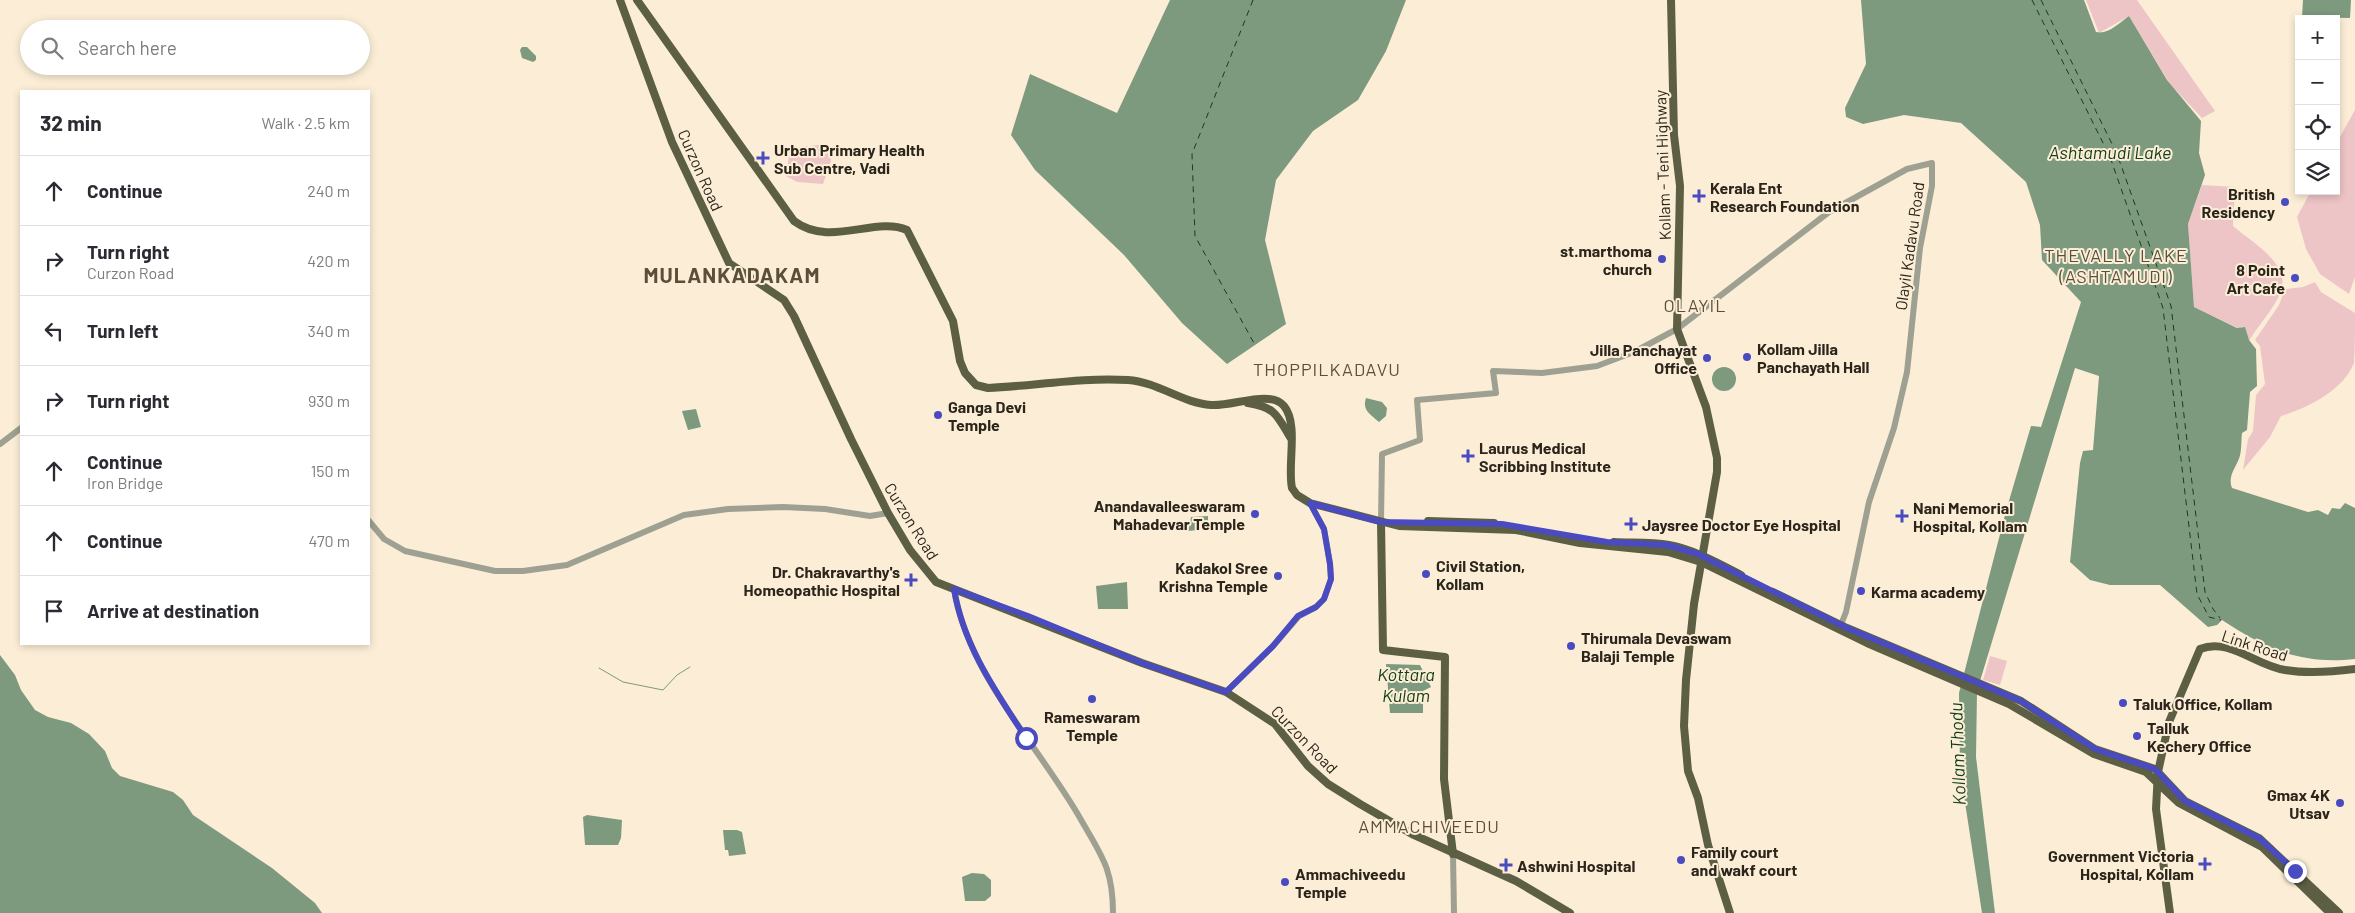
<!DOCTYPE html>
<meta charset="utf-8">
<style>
:root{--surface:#fff;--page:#f2f2f3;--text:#2b2b33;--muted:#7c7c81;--line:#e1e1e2}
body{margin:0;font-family:Barlow,sans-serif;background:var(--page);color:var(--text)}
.controls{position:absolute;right:15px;top:15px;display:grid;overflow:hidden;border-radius:0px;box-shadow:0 2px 8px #0003}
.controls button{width:45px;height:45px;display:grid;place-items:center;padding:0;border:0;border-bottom:1px solid var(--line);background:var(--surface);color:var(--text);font:25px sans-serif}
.stop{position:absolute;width:15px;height:15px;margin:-11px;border:4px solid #4a4bc0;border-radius:50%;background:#fff}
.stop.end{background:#4a4bc0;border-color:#fff;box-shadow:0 1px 5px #0008}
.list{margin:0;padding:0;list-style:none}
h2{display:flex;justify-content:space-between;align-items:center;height:65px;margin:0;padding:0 20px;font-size:21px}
h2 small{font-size:16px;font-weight:400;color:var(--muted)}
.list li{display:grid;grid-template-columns:32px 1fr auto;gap:15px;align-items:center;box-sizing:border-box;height:70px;padding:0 20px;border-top:1px solid var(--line)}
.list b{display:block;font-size:19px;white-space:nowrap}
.list p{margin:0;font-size:16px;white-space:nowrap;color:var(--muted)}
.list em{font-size:16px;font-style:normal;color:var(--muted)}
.icon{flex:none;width:28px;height:28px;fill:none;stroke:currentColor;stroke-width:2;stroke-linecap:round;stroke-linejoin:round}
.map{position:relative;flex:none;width:2355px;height:913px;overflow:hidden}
.search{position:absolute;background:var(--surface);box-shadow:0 2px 8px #0003;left:20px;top:20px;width:350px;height:55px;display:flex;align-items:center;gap:12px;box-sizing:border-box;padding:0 18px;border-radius:28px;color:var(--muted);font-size:19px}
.panel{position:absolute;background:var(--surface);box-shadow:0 2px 8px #0003;left:20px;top:90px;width:350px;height:555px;border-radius:0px}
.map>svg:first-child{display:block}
.green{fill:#edc5c6}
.water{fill:#7d997e}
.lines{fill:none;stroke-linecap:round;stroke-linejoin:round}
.stream{stroke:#7d997e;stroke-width:1}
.ferry{stroke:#13401a;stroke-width:1;stroke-dasharray:6 5;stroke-linecap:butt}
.minor{stroke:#9ea091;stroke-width:6}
.major{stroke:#5c5f43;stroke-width:8}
.route{stroke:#4a4bc0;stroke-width:6}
.poi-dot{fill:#4a4bc0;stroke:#fceed6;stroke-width:2}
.labels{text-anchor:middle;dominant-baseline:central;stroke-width:4;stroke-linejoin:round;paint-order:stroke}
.poi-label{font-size:16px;font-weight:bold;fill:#2b251c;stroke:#fceed6;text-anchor:start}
.street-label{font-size:16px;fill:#2b251c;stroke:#fceed6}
.water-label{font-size:18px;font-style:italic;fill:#13401a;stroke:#fceed6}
.neighbourhood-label{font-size:18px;letter-spacing:1px;fill:#5b4f3b;stroke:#fceed6}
.district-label{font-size:21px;font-weight:bold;letter-spacing:1px;fill:#5b4f3b;stroke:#fceed6}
</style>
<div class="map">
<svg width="2355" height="913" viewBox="0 0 2355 913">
<rect width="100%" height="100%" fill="#fceed6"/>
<g class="green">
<polygon points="2086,0 2137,0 2215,111 2202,118 2170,84 2129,16 2099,33"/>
<polygon points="2355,110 2355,277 2349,294 2320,274 2306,249 2297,217 2311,191 2336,191 2336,144"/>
<polygon points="828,144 831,161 823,184 797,182 786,176 790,148"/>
<path d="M2202 185 2235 187 2233 226C2250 241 2291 263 2281 291 2276 306 2258 326 2249 341L2244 327 2238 328 2194 307 2188 224Z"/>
<path d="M2315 282 2321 292 2355 313C2355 325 2355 353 2354 363 2343 391 2307 408 2281 416L2270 437 2243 470 2248 439 2253 431 2256 395 2265 384 2260 346 2255 340 2279 305 2285 289 2303 287Z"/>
<polygon points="1990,656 2007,661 2000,685 1983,680"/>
</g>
<g class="water">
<polygon points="1170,0 1406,0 1386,51 1358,100 1313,131 1276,180 1265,240 1286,324 1227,364 1182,323 1124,255 1035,170 1011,135 1030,74 1117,113"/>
<path d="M1861 0H2084L2096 32C2108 35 2119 23 2129 16L2167 80 2201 121 2199 153 2205 175 2188 224 2194 307 2237 328 2245 327 2249 340 2256 349 2257 386 2250 392 2247 430 2242 433C2241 441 2242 454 2238 461 2234 470 2228 477 2232 488L2308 512 2318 510 2328 515 2332 508 2340 509 2345 503 2355 508V659C2301 665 2266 649 2222 620L2217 625 2208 627 2160 585H2110L2090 580 2070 562 2080 463 2083 451 2093 450 2099 376 2075 368 1977 691 1976 757 1995 913H1982L1960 770 1959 693 2006 511 2031 426 2041 427 2081 302 2042 260 2040 225 2026 182 1961 123 1904 115 1863 124 1846 117 1845 108 1866 64Z"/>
<polygon points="2303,0 2351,0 2350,18 2302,17"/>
<polygon points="522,47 527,47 536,56 536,60 533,62 522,58 520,50"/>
<circle cx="1724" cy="379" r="12"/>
<path d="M1366 398 1382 402 1387 408 1386 416 1379 422C1370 414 1362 410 1366 398Z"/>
<polygon points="696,409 701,427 688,430 682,411"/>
<polygon points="1208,516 1208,529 1188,531 1191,517"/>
<polygon points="1127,582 1128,609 1098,609 1096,586"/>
<polygon points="0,655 15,675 21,690 35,710 48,717 71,723 89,734 105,751 112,768 120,776 173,792 183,800 193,815 272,868 315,903 322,913 0,913"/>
<polygon points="1386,664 1420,665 1431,687 1423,691 1423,713 1390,713"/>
<polygon points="587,815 622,820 621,838 618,845 585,845 583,817"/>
<polygon points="723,830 737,830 742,832 746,854 729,856 728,850 725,850"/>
<polygon points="972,873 984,874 991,880 991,896 985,901 965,901 962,877"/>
</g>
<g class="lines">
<polyline class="stream" points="599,668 623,682 663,690 677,675 690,667"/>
<g class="ferry">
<polyline points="1253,0 1192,154 1195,236 1255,345"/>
<polyline points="2032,0 2110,157 2163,308 2197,594 2209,617 2221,620"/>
<polyline points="2041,0 2117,154 2171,306 2205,592 2213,609 2220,618"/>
</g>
<g class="minor">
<polyline points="0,444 21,428"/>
<polyline points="369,521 384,539 405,551 495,571 523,571 567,565 684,515 728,509 783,507 825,509 870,516 888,513"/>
<polyline points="1381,522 1382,454 1420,440 1417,400 1496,393 1493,371 1542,373 1597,366 1634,352 1677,329 1829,212 1907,169 1932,163 1932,186 1920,248 1907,372 1894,428 1869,502 1846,612 1840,627"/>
<path d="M954 589C969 677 1037 743 1080 818 1101 855 1113 868 1113 913"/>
<polyline points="1226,692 1273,646 1299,616 1316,607 1324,599 1331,579 1330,564 1324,529 1310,503"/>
<polyline points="1453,854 1454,913"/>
</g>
<g class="major">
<polyline points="620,0 672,142 729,263 784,300 794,316 851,439 888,513 910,550 936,582 1142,663 1226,692 1275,724 1308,766 1328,784 1360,804 1412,834 1516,881 1570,913"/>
<path d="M637 0 794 221C830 248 875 216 907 230L953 321 960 361 965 373 976 385 988 388C1034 386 1082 377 1128 380 1158 382 1182 403 1211 405 1232 407 1270 389 1284 406 1299 424 1287 466 1292 488L1297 495 1310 503 1399 526 1516 530 1580 543 1668 552 1701 562 1867 643 2009 704 2094 754 2146 772 2179 803 2262 847 2330 913"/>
<polyline points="1671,0 1674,135 1680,186 1677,329 1706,407 1717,458 1717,472 1694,604 1686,680 1684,726 1688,771 1698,798 1708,845 1730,913"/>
<path d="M1248 403C1275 407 1277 415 1290 437"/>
<polyline points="1428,521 1494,523"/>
<polyline points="1381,522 1383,650 1445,657 1444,779 1453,854"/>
<path d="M1614 542C1632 543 1651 542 1669 545 1695 550 1718 563 1741 575"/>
<polyline points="1773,592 1847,628 2021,701 2095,749 2155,769 2185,801 2259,838 2339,913"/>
<path d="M2170 913 2156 809 2158 772 2169 722 2200 649C2229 637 2256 666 2285 670 2308 674 2332 672 2355 669"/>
</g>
</g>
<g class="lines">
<path class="route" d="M1026 738C996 692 963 645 954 589L1028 616 1142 663 1226 692 1273 646 1298 616 1316 607 1324 599 1331 579 1330 564 1324 529 1310 503 1381 522 1502 524 1607 542 1667 545 1698 554 1847 628 2021 701 2095 749 2155 769 2185 801 2259 838 2295 871"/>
</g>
<g class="poi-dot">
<path d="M760.5 150.5h5v5h5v5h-5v5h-5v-5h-5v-5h5z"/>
<path d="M1696.5 188.5h5v5h5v5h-5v5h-5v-5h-5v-5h5z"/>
<circle cx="2285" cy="202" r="5"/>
<circle cx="1662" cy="259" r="5"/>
<circle cx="2295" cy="278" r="5"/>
<circle cx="1747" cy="357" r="5"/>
<circle cx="1707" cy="358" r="5"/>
<circle cx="938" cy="415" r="5"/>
<path d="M1465.5 448.5h5v5h5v5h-5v5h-5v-5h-5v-5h5z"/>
<circle cx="1255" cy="514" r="5"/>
<path d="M1899.5 508.5h5v5h5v5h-5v5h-5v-5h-5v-5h5z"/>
<path d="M1628.5 516.5h5v5h5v5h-5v5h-5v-5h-5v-5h5z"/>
<circle cx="1426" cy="574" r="5"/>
<circle cx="1278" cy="576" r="5"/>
<path d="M908.5 572.5h5v5h5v5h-5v5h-5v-5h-5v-5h5z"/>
<circle cx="1861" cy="591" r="5"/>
<circle cx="1571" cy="646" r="5"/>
<circle cx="1092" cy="699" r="5"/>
<circle cx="2123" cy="703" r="5"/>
<circle cx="2137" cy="736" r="5"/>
<circle cx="2340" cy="803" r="5"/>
<circle cx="1681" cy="860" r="5"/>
<path d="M2202.5 856.5h5v5h5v5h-5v5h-5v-5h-5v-5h5z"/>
<path d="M1503.5 857.5h5v5h5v5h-5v5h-5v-5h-5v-5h5z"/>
<circle cx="1285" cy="882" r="5"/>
</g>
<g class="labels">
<g class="poi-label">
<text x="774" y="149">Urban Primary Health<tspan x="774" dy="18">Sub Centre, Vadi</tspan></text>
<text x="1710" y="187">Kerala Ent<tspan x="1710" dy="18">Research Foundation</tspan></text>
<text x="2275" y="193" text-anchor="end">British<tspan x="2275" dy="18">Residency</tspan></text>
<text x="1652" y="250" text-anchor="end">st.marthoma<tspan x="1652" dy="18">church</tspan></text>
<text x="2285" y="269" text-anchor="end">8 Point<tspan x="2285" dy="18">Art Cafe</tspan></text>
<text x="1757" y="348">Kollam Jilla<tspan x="1757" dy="18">Panchayath Hall</tspan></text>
<text x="1697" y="349" text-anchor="end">Jilla Panchayat<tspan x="1697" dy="18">Office</tspan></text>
<text x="948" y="406">Ganga Devi<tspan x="948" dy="18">Temple</tspan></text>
<text x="1479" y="447">Laurus Medical<tspan x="1479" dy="18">Scribbing Institute</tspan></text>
<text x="1245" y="505" text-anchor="end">Anandavalleeswaram<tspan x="1245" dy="18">Mahadevar Temple</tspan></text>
<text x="1913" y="507">Nani Memorial<tspan x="1913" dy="18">Hospital, Kollam</tspan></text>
<text x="1642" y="524">Jaysree Doctor Eye Hospital</text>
<text x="1436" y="565">Civil Station,<tspan x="1436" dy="18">Kollam</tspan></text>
<text x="1268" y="567" text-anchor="end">Kadakol Sree<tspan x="1268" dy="18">Krishna Temple</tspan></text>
<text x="900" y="571" text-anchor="end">Dr. Chakravarthy's<tspan x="900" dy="18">Homeopathic Hospital</tspan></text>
<text x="1871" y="591">Karma academy</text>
<text x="1581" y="637">Thirumala Devaswam<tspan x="1581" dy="18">Balaji Temple</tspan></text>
<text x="2133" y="703">Taluk Office, Kollam</text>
<text x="1092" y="716" text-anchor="middle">Rameswaram<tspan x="1092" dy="18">Temple</tspan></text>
<text x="2147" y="727">Talluk<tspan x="2147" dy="18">Kechery Office</tspan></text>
<text x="2330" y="794" text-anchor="end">Gmax 4K<tspan x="2330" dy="18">Utsav</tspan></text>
<text x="1691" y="851">Family court<tspan x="1691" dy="18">and wakf court</tspan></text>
<text x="2194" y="855" text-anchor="end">Government Victoria<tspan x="2194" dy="18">Hospital, Kollam</tspan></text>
<text x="1517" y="865">Ashwini Hospital</text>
<text x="1295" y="873">Ammachiveedu<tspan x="1295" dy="18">Temple</tspan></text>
</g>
<g class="street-label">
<text transform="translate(1662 165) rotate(-92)">Kollam - Teni Highway</text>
<text transform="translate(701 170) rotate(66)">Curzon Road</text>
<text transform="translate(1909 246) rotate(-82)">Olayil Kadavu Road</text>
<text transform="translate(912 521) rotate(58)">Curzon Road</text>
<text transform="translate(2255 645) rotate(18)">Link Road</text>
<text transform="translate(1305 739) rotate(46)">Curzon Road</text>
</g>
<g class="water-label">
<text x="2110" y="152">Ashtamudi Lake</text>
<text x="1406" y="674">Kottara<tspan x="1406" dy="21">Kulam</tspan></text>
<text transform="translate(1957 754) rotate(-92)">Kollam Thodu</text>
</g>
<g class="neighbourhood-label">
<text x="2116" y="255">THEVALLY LAKE<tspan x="2116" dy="21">(ASHTAMUDI)</tspan></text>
<text x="1695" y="305">OLAYIL</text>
<text x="1327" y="369">THOPPILKADAVU</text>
<text x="1429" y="826">AMMACHIVEEDU</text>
</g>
<g class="district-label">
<text x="732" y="274">MULANKADAKAM</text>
</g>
</g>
</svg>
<div class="controls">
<button>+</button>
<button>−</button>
<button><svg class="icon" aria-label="locate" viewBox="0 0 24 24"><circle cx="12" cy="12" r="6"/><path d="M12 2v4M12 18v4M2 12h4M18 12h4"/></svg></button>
<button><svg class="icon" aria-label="layers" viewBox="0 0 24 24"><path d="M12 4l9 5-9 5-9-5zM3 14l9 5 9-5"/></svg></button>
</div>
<div class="stop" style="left:1026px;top:738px"></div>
<div class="stop end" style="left:2295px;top:871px"></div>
<div class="search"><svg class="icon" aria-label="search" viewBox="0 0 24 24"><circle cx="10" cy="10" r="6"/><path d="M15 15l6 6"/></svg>Search here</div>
<section class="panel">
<h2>32 min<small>Walk · 2.5 km</small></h2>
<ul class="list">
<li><svg class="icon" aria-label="ahead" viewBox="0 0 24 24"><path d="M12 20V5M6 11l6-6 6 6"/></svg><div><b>Continue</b></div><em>240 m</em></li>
<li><svg class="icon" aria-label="right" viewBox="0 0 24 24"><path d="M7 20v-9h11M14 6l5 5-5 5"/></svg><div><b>Turn right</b><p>Curzon Road</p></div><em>420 m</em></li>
<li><svg class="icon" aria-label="left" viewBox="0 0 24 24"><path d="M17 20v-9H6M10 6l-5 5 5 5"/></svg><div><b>Turn left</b></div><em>340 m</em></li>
<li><svg class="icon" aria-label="right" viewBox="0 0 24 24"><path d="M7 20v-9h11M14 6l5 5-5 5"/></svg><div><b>Turn right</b></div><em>930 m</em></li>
<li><svg class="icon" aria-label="ahead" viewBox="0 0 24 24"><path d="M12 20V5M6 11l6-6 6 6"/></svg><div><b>Continue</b><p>Iron Bridge</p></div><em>150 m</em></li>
<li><svg class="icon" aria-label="ahead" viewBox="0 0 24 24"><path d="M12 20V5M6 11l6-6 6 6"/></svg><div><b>Continue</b></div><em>470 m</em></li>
<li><svg class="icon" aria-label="arrive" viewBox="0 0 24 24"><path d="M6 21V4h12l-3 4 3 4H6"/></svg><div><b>Arrive at destination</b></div></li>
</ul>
</section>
</div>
